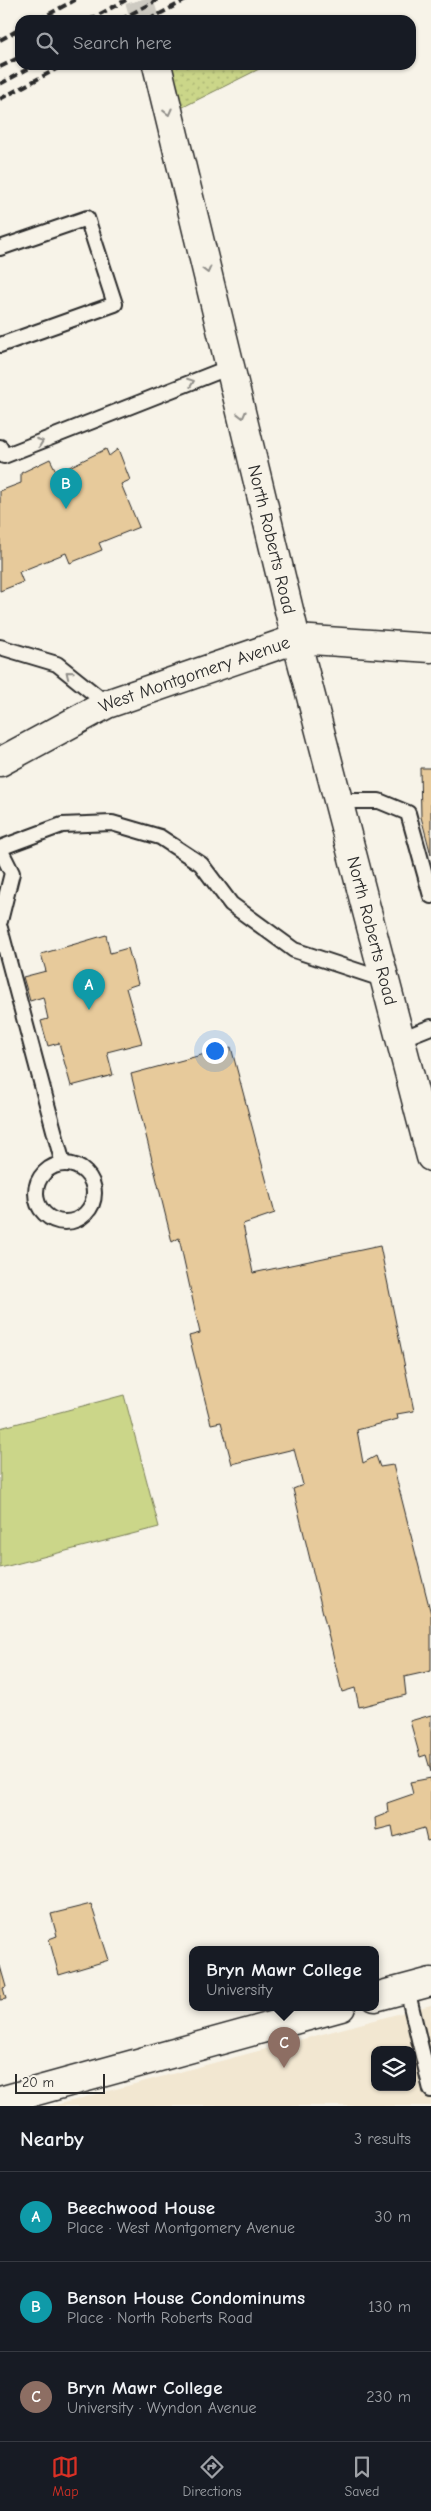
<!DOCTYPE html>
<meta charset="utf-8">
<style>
:root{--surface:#171b24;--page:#20242c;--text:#f1f3f6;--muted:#9ea1a6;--line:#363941;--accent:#d93025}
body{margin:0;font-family:"Comic Neue",sans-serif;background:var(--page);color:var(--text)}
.controls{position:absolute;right:15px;bottom:15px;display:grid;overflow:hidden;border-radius:10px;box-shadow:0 1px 4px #0004}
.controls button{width:45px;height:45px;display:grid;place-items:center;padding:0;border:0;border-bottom:1px solid var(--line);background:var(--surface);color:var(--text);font:25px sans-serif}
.scale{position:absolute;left:15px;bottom:12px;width:90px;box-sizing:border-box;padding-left:5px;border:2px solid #2b2b2b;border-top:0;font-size:14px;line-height:18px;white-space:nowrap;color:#2b2b2b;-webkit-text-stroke:4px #f7f3e8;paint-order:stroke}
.you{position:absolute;left:214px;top:1050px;width:18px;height:18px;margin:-12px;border:4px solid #fff;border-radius:50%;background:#1a73e8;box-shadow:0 0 0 8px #1a73e833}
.badge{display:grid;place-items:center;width:32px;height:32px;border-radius:50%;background:var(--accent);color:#fff;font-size:16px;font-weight:700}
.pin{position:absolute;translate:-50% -41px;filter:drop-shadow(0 1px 2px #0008)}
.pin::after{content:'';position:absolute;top:26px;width:18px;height:15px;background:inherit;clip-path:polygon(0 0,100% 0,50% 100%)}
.popup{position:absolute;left:189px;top:1946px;width:190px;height:65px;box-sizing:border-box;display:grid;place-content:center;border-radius:10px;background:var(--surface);filter:drop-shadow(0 1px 4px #0005);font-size:16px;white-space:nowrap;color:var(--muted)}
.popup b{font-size:19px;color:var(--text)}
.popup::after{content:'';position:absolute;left:50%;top:100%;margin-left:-10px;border:10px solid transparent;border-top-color:var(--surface)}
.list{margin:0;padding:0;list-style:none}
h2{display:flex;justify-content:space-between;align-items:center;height:65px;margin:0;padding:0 20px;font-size:21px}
h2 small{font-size:16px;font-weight:400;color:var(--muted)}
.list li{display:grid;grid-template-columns:32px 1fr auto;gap:15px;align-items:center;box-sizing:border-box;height:90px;padding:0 20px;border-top:1px solid var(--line)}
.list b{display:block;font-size:19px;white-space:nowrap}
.list p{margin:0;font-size:16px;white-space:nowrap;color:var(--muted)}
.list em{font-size:16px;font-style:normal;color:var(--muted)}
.icon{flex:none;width:28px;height:28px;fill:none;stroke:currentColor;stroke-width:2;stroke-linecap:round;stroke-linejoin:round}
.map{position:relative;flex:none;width:431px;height:2106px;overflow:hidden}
.search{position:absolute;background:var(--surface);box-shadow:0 1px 4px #0004;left:15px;right:15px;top:15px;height:55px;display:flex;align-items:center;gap:12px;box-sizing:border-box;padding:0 18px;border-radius:15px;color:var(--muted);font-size:19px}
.sheet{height:335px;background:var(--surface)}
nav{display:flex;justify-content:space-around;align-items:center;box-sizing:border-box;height:70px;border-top:1px solid var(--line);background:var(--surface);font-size:14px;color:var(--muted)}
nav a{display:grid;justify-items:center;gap:2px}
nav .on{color:var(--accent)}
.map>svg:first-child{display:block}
.built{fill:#f2e7d1;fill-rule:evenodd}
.grass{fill:url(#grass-dots);stroke:#7b805a}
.pitch{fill:#cbd689;stroke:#7b805a}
.building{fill:#e7ca9b;stroke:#2b2b2b}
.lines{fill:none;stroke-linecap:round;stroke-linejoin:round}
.street-tunnel{stroke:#cecbc2;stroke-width:28;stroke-dasharray:28 14;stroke-linecap:butt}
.lane-casing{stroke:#2b2b2b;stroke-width:18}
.street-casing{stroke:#2b2b2b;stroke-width:31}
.primary-casing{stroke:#2b2b2b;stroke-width:31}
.lane{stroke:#f7f3e8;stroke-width:14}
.street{stroke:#f7f3e8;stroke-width:28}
.primary{stroke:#f7f3e8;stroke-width:28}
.rail{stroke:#2b2b2b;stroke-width:4;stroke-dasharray:8 4;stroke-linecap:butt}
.oneway{stroke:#918f8a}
.labels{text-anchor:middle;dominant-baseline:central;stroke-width:4.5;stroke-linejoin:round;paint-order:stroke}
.street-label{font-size:18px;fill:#2b2b2b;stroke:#f7f3e8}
</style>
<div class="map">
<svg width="431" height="2106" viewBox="0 0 431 2106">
<defs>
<pattern id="grass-dots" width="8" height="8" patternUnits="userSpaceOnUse" patternTransform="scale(1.25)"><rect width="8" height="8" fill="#cbd689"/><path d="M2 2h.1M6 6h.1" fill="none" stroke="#aeb876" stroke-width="1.8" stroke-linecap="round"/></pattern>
</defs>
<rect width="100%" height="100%" fill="#f7f3e8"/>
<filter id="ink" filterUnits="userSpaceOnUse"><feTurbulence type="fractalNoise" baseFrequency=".02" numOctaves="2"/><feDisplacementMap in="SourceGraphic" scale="10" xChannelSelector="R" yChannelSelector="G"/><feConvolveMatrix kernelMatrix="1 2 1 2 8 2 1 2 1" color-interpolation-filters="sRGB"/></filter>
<g filter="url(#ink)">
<path class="built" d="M431 2005V2106H52ZM375 2050H412V2087H375Z"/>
<polygon class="grass" points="175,65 267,65 175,111 163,70"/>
<polygon class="pitch" points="124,1395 159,1527 0,1568 0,1428"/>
<g class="building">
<polygon points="106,449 109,456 118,449 130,480 121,484 139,527 99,543 102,550 70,563 66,553 19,572 23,582 0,591 0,491 21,483 21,473 50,459 57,473"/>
<polygon points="420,768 431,768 431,855 421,817"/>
<polygon points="106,935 110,953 128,948 138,984 126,988 142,1043 107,1052 113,1075 71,1086 59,1043 48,1046 41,1021 48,1019 43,997 30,1001 23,977 46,971 41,954"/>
<polygon points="231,1047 275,1213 243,1224 253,1273 380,1246 414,1411 397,1414 398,1419 357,1430 363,1463 376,1456 380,1467 393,1465 431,1614 431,1671 404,1677 406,1695 359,1707 355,1688 342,1692 293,1489 303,1485 294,1449 232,1464 221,1422 211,1424 189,1336 200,1333 179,1238 172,1242 131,1074"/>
<polygon points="431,1715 431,1772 426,1755 420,1757 410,1721"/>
<polygon points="431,1778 431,1840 427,1841 424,1828 394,1837 392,1826 376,1830 375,1818 388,1813 387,1803 413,1794 410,1782"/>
<polygon points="91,1904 109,1960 59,1975 49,1939 57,1936 51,1914"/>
<polygon points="0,1966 6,1987 3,1988 6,1999 0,2000"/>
</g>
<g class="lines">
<polyline class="street-tunnel" points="139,0 145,20"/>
<g class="lane-casing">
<g id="lane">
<polyline points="0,248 87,218 115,304 0,345"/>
<polyline points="0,447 4,456 230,367"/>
<polyline points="0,647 57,664 107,704"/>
<polyline points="339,801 379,801 408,813 431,896"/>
<polyline points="0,848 62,825 112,823 160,837 201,864 231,904 294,950 385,980"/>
<polyline points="0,849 12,873 0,921"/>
<polyline points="0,928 63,1164"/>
<polyline points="401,1039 431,1027"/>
<circle cx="65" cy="1193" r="29"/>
<polyline points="407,1989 431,2090"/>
</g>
</g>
<g class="street-casing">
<g id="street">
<path id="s1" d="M157 65 296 639 431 1157"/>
<polyline points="375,1997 431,1982"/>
<polyline points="0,2101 341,2007"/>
</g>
</g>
<g class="primary-casing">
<g id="primary">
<path id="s2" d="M0 762 107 704 296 639 431 648"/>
</g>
</g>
<use href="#lane" class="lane"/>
<use href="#street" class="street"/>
<use href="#primary" class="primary"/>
<g class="rail">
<polyline points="38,20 75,0"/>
<polyline points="89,20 126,0"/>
<polyline points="120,20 157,0"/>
<polyline points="148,20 186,0"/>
<polyline points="0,40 20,29"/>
<polyline points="0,67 20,57"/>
<polyline points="0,84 35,65"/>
<polyline points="0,99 64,65"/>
</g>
</g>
<defs><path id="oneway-chevron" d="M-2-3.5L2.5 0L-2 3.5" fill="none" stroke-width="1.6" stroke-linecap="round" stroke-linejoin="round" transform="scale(1.25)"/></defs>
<g class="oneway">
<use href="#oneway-chevron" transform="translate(168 112) rotate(76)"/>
<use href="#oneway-chevron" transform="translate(207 270) rotate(76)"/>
<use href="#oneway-chevron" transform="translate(191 382) rotate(-21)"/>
<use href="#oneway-chevron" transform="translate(242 415) rotate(76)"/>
<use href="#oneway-chevron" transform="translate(40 442) rotate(-21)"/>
<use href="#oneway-chevron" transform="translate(69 674) rotate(-141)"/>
</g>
</g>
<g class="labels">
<g class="street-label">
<text stroke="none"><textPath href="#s1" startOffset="488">North Roberts Road</textPath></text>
<text stroke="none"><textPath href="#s2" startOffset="214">West Montgomery Avenue</textPath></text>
<text stroke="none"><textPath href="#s1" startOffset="892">North Roberts Road</textPath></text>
</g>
</g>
</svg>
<div class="controls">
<button><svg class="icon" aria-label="layers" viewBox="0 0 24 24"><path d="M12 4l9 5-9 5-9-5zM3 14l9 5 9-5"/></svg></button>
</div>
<div class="scale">20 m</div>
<div class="you"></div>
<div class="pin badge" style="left:89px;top:1010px;background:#0f9aa8">A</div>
<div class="pin badge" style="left:66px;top:509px;background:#0f9aa8">B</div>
<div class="pin badge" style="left:284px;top:2068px;background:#8d6e63">C</div>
<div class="popup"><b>Bryn Mawr College</b>University</div>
<div class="search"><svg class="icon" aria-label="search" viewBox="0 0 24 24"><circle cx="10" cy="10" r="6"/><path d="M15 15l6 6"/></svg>Search here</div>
</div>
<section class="sheet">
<h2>Nearby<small>3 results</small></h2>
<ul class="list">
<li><span class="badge" style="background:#0f9aa8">A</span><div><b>Beechwood House</b><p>Place · West Montgomery Avenue</p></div><em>30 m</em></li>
<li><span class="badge" style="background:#0f9aa8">B</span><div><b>Benson House Condominums</b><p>Place · North Roberts Road</p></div><em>130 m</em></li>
<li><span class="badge" style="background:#8d6e63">C</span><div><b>Bryn Mawr College</b><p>University · Wyndon Avenue</p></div><em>230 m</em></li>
</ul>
</section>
<nav>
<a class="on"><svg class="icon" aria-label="map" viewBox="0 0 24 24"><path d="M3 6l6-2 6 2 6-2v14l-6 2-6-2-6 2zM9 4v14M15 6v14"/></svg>Map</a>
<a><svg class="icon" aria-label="directions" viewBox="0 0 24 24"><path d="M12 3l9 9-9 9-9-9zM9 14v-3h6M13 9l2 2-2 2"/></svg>Directions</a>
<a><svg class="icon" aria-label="saved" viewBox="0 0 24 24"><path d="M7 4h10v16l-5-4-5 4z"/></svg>Saved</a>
</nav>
